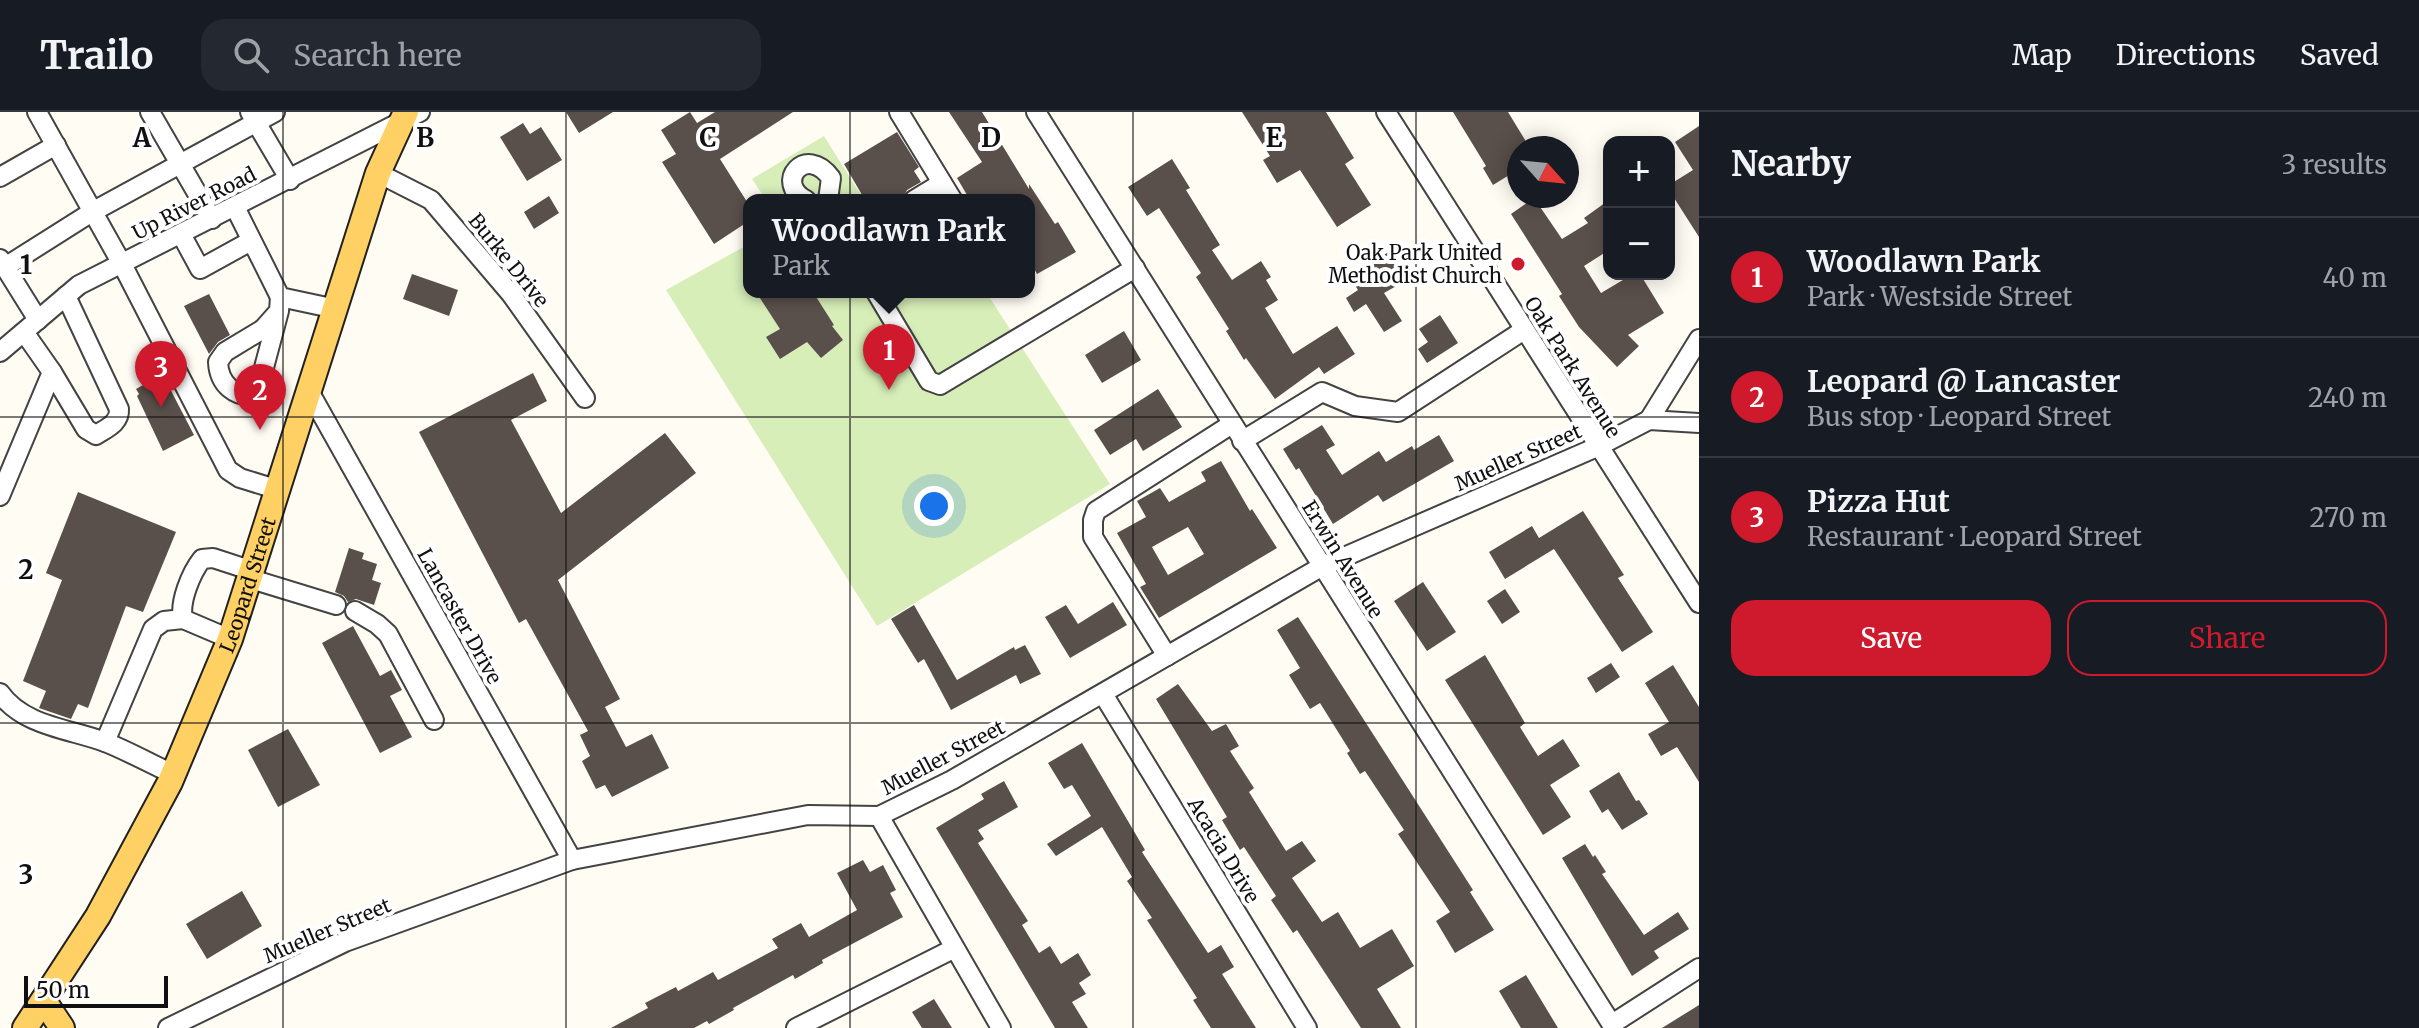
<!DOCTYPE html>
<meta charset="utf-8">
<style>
:root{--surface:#171b24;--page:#242831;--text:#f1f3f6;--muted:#9ea1a6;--line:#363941;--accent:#cf192c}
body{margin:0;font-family:Merriweather,serif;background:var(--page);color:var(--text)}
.controls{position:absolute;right:24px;top:24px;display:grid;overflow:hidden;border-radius:16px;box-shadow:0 4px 20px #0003}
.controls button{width:72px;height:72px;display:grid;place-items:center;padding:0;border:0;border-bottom:2px solid var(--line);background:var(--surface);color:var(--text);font:40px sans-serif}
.compass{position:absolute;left:1507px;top:24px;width:72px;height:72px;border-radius:50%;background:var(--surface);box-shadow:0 4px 20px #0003;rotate:117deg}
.scale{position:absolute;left:24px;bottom:20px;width:144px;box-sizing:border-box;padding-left:8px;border:4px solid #101010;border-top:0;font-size:22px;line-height:28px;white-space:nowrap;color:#101010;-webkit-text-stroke:6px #fff;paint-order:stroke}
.you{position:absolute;left:934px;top:394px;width:28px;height:28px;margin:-20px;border:6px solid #fff;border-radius:50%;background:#1a73e8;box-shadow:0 0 0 12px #1a73e833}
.badge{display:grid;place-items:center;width:52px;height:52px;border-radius:50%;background:var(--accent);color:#fff;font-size:26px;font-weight:700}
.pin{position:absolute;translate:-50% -66px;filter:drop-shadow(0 2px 4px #0008)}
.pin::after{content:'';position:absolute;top:42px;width:28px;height:24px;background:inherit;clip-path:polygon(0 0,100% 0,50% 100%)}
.popup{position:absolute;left:743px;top:82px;width:292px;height:104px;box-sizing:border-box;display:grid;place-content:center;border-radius:16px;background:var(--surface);filter:drop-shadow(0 2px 6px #0005);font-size:26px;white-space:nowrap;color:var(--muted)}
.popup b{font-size:30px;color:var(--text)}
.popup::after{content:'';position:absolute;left:50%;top:100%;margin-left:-16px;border:16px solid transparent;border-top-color:var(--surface)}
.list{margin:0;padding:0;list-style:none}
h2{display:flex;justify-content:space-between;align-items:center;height:104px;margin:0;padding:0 32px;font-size:34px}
h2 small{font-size:26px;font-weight:400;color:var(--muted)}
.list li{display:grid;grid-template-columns:52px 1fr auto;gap:24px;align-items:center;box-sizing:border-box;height:120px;padding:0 32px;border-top:2px solid var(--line)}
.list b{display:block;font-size:30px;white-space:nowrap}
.list p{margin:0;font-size:26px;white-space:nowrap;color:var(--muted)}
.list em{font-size:26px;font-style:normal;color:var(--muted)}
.actions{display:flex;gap:16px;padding:24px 32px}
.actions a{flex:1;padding:18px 0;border:2px solid var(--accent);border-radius:24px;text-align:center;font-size:28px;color:var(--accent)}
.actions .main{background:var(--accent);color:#fff}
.icon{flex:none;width:44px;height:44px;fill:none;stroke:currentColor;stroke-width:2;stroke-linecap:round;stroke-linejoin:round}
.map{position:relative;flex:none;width:1699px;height:916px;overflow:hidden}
header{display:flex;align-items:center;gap:48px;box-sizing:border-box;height:112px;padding:0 40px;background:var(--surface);border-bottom:2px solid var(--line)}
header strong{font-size:38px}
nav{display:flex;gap:44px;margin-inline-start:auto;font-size:28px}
.search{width:560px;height:72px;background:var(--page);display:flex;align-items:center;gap:20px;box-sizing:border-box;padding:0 28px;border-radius:24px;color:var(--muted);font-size:30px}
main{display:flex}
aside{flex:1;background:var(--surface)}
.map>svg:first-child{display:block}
.green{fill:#d7eeb8}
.building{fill:#5a504b;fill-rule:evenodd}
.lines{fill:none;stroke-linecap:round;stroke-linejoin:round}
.minor-casing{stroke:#434343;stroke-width:22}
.major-casing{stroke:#212121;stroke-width:28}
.minor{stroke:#fff;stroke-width:18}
.major{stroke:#ffd164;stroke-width:24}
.grid{fill:none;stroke:#101010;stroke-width:2;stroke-opacity:0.55}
.poi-dot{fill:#cf192c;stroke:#fff;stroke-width:3}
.labels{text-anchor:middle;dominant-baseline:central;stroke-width:8;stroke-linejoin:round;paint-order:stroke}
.street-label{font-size:20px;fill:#101010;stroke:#fff}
.poi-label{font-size:20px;fill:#101010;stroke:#fff;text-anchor:end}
.grid-label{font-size:26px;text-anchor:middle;font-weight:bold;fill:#101010;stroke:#fff;stroke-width:8;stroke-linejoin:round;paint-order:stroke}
</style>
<header>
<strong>Trailo</strong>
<div class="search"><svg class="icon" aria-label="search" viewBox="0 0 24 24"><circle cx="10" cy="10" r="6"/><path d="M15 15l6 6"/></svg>Search here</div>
<nav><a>Map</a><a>Directions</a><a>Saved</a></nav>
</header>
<main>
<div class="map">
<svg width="1699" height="916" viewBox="0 0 1699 916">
<rect width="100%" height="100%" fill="#fffcf4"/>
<g class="green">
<polygon points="824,24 864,88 766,88 752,67"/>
<polygon points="749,132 749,180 922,180 925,184 931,180 986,180 1110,372 877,514 666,178"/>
</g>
<g class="building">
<polygon points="566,0 613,0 579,21"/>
<polygon points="690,0 697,11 715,0 793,0 720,47 749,93 749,109 714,132 662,50 676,42 661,18"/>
<polygon points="949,0 982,0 1029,77 1029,72 1055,112 1058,110 1076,140 1037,162 1029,147 1029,88 970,88 957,66 982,50"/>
<polygon points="1242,0 1326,0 1354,46 1345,52 1371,93 1337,115 1300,58 1277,71 1263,48 1270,44"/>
<polygon points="1453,0 1508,0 1530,36 1519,36 1519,57 1493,73 1483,56 1486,54"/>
<polygon points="523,11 530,22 541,15 562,48 527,69 500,25"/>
<polygon points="1699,14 1699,125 1669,78 1669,73 1693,58 1675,30"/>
<polygon points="897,20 919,55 914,59 921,70 907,78 902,88 865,88 844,52"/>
<polygon points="1172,47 1190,76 1186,78 1220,133 1212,138 1232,168 1261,149 1271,165 1266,168 1278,188 1265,196 1293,242 1337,214 1355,242 1324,262 1319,255 1275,287 1246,246 1244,248 1226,219 1229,217 1196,165 1201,161 1159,96 1147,104 1128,75"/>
<polygon points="549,84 559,101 534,117 524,100"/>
<polygon points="1534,86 1562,127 1588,111 1584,106 1609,88 1609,138 1584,154 1601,181 1633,162 1640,162 1664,201 1628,223 1639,234 1617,255 1579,215 1559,184 1562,182 1511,102"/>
<polygon points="1397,135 1414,164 1384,181 1402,209 1384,220 1366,192 1354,200 1346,186 1358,178 1349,164"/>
<polygon points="412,162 458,178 449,204 403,187"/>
<polygon points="756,180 813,180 834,213 832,214 843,228 821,246 807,230 780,247 766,225 780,217"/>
<polygon points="209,182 230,223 218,230 209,242 184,194"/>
<polygon points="1440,203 1458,231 1427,251 1418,237 1428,230 1419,217"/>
<polygon points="1124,219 1141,248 1102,271 1085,243"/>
<polygon points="533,261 547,289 511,308 561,401 665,321 696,361 558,468 620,587 605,595 626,635 652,622 669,656 612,685 605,673 596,677 582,649 590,644 580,623 588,619 526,507 519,511 419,320"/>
<polygon points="152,268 155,275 166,269 194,323 163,339 137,284 139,282 136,277"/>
<polygon points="1158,277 1182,315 1143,339 1136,327 1110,343 1094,318"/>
<polygon points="1322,313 1335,333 1326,338 1342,363 1379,339 1386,350 1412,334 1414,338 1439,323 1454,349 1383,390 1378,383 1333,412 1299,356 1296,358 1283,337"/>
<path d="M1221 349 1250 399 1252 397 1277 436 1159 506 1140 475 1146 472 1117 421 1146 405 1137 389 1160 376 1169 390 1206 369 1201 360ZM1188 415 1204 442 1168 463 1152 435Z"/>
<polygon points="78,380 176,420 143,500 126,494 88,596 78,592 71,607 39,596 46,579 23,569 62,468 46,461"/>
<polygon points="1583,399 1624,463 1618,466 1653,520 1622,540 1554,437 1505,467 1489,440 1532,414 1539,426"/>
<polygon points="349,436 364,441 362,447 377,452 372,468 381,471 374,493 356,487 348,490 344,484 335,480"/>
<polygon points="1423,470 1456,520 1427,539 1394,489"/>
<polygon points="1505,477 1520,500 1502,512 1487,489"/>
<polygon points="1113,490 1127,513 1070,546 1045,505 1066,493 1078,512"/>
<polygon points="914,493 957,568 1014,535 1015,538 1025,533 1041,562 1020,572 1016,563 951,598 924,547 918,551 891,507"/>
<polygon points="1298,505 1473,778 1470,780 1494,818 1455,841 1436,809 1450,800 1398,722 1404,718 1365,659 1360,662 1347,641 1350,639 1320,591 1310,597 1289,563 1300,556 1277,518"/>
<polygon points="353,514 380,564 391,558 402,578 390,584 412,625 380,641 322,531"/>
<polygon points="1485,543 1525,611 1520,615 1538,644 1563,627 1580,654 1550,673 1571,705 1543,723 1445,568"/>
<polygon points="1611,551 1620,565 1596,581 1587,566"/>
<polygon points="1673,553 1699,595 1699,670 1677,635 1661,644 1648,622 1669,610 1645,571"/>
<polygon points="1178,572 1212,619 1226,612 1239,634 1230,639 1254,676 1249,680 1286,739 1302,729 1316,749 1292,766 1322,810 1338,800 1360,836 1392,817 1414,854 1377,877 1401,916 1361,916 1297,818 1293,821 1271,788 1276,784 1244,735 1240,738 1222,708 1227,705 1156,587"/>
<polygon points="288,617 320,673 278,695 248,638"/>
<polygon points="1082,631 1145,738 1142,740 1208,841 1221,833 1234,855 1222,862 1256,916 1211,916 1193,888 1197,886 1147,808 1152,806 1127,769 1132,765 1102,715 1056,744 1047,732 1091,704 1072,673 1064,677 1048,651"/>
<polygon points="1619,660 1636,689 1639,688 1648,702 1622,718 1608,697 1602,701 1589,679"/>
<polygon points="1004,669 1018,695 978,718 984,727 978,731 1028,809 1022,813 1039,841 1050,834 1061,852 1078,841 1091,863 1079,871 1086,882 1072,890 1088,916 1055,916 936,716 984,687 981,682"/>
<polygon points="1585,732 1593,745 1595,743 1606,760 1602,762 1644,823 1678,800 1689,817 1654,839 1659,846 1632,864 1562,746"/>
<polygon points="863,748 870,760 883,753 896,778 890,781 903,805 822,848 823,851 795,867 793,863 733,896 734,898 709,912 707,909 694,916 611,916 648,896 645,891 676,875 678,879 713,860 718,868 778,836 772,827 801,811 809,825 857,798 837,761"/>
<polygon points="242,779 262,814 207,847 186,812"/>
<polygon points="1526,863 1558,916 1521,916 1499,879"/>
<polygon points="934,887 952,916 922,916 912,900"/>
<polygon points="1699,893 1699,916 1662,916"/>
</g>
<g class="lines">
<g class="minor-casing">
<g id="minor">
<polyline points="37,0 122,152 228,358 240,366 279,378"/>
<polyline points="150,0 212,107"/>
<polyline points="250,0 290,68"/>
<polyline points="899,0 952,87"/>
<polyline points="1036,0 1614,916"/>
<polyline points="1386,0 1699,491"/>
<polyline points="378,61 431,88 511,182 585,286"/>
<polyline points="0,65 56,33"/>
<path d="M806 88C773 71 806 31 831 66L828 88"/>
<polyline points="914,88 942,71"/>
<polyline points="235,95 280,185 336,197"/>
<polyline points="181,122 200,157 251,129"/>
<polyline points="0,147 38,208"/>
<polyline points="5,155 92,100 275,0"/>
<polyline points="876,180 929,269 940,273 1135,156"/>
<path d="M279 199 263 217 225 240 218 250C219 272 235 287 257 282L279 199 280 185"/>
<polyline points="0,240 79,173 420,0"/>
<path d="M52 260 86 317 96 323C107 316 120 311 119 297L66 184"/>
<polyline points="310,281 572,748"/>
<polyline points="1649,308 1699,227"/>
<polyline points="1242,329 1322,280 1355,294 1398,300 1524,218"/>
<polyline points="0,384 52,260 24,220"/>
<polyline points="251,467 336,493"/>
<polyline points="355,499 377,512 388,522 434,608"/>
<path d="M230 527 183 507C179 490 191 461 202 447L213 446 253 459"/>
<polyline points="1167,544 1093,425 1093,408 1096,399 1232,312"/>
<path d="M0 581C23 614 70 617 105 630 128 639 151 652 173 662"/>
<polyline points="1103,582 1307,916"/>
<polyline points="105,630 153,517 164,509 183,507"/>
<polyline points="879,704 1001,916"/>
<polyline points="1612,912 1699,856"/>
<polyline points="168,916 345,830 572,748 808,703 879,704 952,668 1321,455 1597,335 1649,308 1699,311"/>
<polyline points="796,916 953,837"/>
</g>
</g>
<g class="major-casing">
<g id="major">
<polyline points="44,889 62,916"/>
<path id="s1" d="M25 916 98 804 170 670 230 527 378 61 406 0"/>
</g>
</g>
<use href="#minor" class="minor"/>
<use href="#major" class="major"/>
</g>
<path class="grid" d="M283 0V916M566 0V916M850 0V916M1133 0V916M1416 0V916M0 305H1699M0 611H1699"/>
<circle class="poi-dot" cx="1518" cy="152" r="8"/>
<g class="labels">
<g class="street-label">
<text transform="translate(194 91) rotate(-27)">Up River Road</text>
<text transform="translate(509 148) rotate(51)">Burke Drive</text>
<text transform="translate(1573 255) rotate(58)">Oak Park Avenue</text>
<text transform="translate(1518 345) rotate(-24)">Mueller Street</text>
<text transform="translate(1343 447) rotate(58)">Erwin Avenue</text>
<text stroke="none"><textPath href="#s1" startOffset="498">Leopard Street</textPath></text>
<text transform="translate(460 504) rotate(61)">Lancaster Drive</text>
<text transform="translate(943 645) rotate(-28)">Mueller Street</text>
<text transform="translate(1224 738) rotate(59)">Acacia Drive</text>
<text transform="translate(327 818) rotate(-23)">Mueller Street</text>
</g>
<g class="poi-label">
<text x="1502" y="140">Oak Park United<tspan x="1502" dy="23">Methodist Church</tspan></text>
</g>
</g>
<g class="grid-label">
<text x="142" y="35">A</text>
<text x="425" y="35">B</text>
<text x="708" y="35">C</text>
<text x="991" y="35">D</text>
<text x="1274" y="35">E</text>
<text x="26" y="162">1</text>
<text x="26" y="467">2</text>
<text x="26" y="772">3</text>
</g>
</svg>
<div class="controls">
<button>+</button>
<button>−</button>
</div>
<svg class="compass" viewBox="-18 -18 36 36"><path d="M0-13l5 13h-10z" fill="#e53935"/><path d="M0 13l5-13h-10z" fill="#9ea1a6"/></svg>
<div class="scale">50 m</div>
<div class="you"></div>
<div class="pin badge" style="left:889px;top:278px">1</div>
<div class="popup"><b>Woodlawn Park</b>Park</div>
<div class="pin badge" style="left:260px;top:318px">2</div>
<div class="pin badge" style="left:161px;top:295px">3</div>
</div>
<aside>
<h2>Nearby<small>3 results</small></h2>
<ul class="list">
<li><span class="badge">1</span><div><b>Woodlawn Park</b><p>Park · Westside Street</p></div><em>40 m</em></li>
<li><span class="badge">2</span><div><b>Leopard @ Lancaster</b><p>Bus stop · Leopard Street</p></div><em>240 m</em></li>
<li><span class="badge">3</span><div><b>Pizza Hut</b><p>Restaurant · Leopard Street</p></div><em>270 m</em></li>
</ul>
<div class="actions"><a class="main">Save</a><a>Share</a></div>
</aside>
</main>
